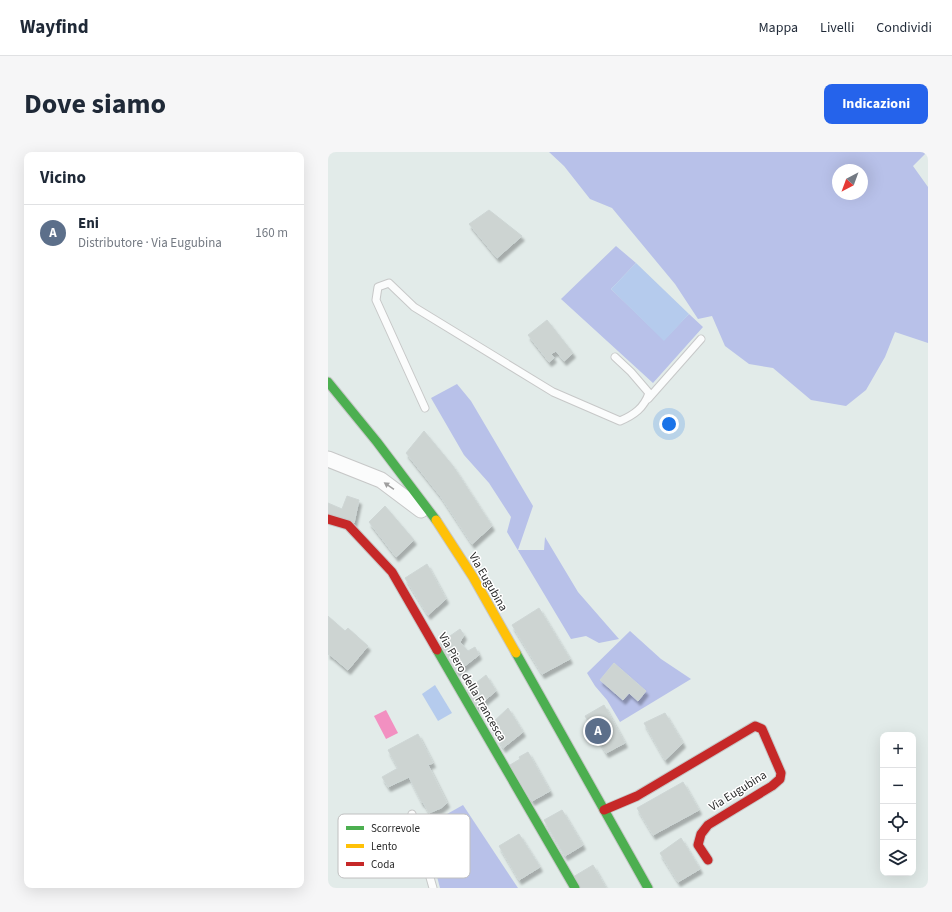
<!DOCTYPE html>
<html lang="it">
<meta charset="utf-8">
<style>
:root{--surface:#fff;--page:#f6f6f7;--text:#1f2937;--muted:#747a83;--line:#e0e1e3;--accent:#2563eb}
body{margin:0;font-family:"Source Sans 3",sans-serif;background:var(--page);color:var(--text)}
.controls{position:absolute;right:12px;bottom:12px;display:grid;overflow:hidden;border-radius:8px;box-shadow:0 4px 16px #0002}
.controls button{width:36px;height:36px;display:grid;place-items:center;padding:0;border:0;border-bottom:1px solid var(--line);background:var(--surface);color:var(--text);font:20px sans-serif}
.compass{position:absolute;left:504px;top:12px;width:36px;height:36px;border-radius:50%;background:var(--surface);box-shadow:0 4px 16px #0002;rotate:221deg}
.you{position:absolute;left:341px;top:272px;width:14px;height:14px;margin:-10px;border:3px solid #fff;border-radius:50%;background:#1a73e8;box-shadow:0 0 0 6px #1a73e833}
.badge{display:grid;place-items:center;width:26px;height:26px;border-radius:50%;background:var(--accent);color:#fff;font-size:13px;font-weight:700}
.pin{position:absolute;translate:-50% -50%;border:2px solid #fff;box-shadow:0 1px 4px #0006}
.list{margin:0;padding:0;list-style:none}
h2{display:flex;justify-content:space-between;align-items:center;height:52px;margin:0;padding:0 16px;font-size:17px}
h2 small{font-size:13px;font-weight:400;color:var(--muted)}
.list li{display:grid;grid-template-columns:26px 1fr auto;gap:12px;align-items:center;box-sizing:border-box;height:56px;padding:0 16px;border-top:1px solid var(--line)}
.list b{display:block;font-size:15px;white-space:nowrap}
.list p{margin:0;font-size:13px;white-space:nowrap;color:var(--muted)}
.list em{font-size:13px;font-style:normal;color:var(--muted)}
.icon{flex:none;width:22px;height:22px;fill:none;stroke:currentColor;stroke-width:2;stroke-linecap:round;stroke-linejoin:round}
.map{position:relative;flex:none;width:600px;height:736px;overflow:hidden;border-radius:8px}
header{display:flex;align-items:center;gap:24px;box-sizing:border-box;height:56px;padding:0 20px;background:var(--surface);border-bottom:1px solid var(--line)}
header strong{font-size:19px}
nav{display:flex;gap:22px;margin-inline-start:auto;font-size:14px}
.intro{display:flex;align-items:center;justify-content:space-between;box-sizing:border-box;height:96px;padding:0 24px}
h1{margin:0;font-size:28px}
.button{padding:10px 18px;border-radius:8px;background:var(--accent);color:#fff;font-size:14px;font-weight:700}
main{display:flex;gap:24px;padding:0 24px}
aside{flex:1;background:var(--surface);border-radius:8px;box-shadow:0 4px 16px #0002}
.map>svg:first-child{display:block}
.green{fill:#b8c1e9;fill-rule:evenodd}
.pitch{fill:#b5cbed}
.water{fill:#f290c1}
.building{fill:#cdd4d2;stroke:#ced6d5;filter:url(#shadow)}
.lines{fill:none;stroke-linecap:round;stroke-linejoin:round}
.lane-casing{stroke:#c7c8c8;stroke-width:9}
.street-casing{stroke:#c7c8c8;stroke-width:17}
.fast-casing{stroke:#c7c8c8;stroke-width:11}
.slow-casing{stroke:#c7c8c8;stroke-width:11}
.jam-casing{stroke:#c7c8c8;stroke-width:11}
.lane{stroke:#fbfcfc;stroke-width:7}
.street{stroke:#fbfcfc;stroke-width:15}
.fast{stroke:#4caf50;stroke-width:9}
.slow{stroke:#ffc107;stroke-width:9}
.jam{stroke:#c62828;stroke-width:9}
.oneway{fill:#9e9e9e}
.labels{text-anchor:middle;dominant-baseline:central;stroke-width:3;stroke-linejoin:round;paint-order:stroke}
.street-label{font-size:12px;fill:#2c2c2c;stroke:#fff}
.key{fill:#fff;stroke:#c0c0c0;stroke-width:1}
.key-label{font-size:11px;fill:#2c2c2c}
</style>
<header>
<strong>Wayfind</strong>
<nav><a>Mappa</a><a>Livelli</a><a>Condividi</a></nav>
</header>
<div class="intro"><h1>Dove siamo</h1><a class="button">Indicazioni</a></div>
<main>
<aside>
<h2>Vicino<small></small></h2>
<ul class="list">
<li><span class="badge" style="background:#5c6f8a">A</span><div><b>Eni</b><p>Distributore · Via Eugubina</p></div><em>160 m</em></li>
</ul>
</aside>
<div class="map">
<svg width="600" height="736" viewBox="0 0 600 736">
<defs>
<filter id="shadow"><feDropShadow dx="2.5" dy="4.5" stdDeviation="1" flood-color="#0004"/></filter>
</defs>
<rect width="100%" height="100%" fill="#e2ebe9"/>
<g class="green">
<path d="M221 0H599L585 14 600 35V191L567 180 557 205 538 238 518 254 483 248 445 216 421 212 397 194 384 164 370 167 347 132 284 56 262 47 236 14ZM510 18H534V42H510Z"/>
<polygon points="288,94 308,111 283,137 336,188 361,162 375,175 325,231 233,147"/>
<polygon points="129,232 143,249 205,354 190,398 216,398 217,385 250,440 291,487 271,491 258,484 243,487 179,380 183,365 161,331 136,303 103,246"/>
<polygon points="302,479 333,507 363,527 292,570 279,548 267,534 259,521"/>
<polygon points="135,653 190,736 112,736 96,675"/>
</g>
<g class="pitch">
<polygon points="308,111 361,162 336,189 283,137"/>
<polygon points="107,533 124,561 110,569 94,542"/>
</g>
<polygon class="water" points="58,558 70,581 58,587 46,564"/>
<g class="building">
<polygon points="161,58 194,84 169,106 141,72"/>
<polygon points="219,168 245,201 236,209 228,199 223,202 226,206 221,210 200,183"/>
<polygon points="96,279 125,314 164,374 144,392 113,345 78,301"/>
<polygon points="19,344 31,348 26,371 0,363 0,351 14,357"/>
<polygon points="57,354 86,388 68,405 41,370"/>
<polygon points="99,412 118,447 100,463 77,426"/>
<polygon points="211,456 242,507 214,522 184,473"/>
<polygon points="0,464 17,479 20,476 40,494 20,518 1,502 0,503"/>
<polygon points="132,477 136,483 132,490 140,499 147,495 151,503 129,520 112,491"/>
<polygon points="286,511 318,539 310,549 301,541 295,548 272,528"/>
<polygon points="158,523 168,539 149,555 139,538"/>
<polygon points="276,553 297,591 278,601 257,564"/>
<polygon points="180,556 195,580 175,596 162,573"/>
<polygon points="337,561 355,591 337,608 316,571"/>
<polygon points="90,582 105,611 100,613 119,651 113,656 101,661 95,650 94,651 81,625 60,635 54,625 70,616 60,598"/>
<polygon points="200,600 222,639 204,649 182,613 192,607 191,605"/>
<polygon points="355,630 371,658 325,683 309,656"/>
<polygon points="234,658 255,693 237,704 216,668"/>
<polygon points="191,682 212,715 191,728 171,694"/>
<polygon points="353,686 372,717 350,730 332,701"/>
<polygon points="265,713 278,736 252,736 245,725"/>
</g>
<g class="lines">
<g class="lane-casing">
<g id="lane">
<polyline points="320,247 373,187"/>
<path d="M97 256 48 148 50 135 61 131 86 155 225 240 292 269C306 263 316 256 321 241L303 220 287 205"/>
<polyline points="84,662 105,736"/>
</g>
</g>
<g class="street-casing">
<polyline id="street" points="0,307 53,328 93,358"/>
</g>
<g class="fast-casing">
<g id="fast">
<polyline points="0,230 49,290 108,368"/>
<polyline points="109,498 247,736"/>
<polyline points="188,501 320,736"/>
</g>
</g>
<g class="slow-casing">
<polyline id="slow" points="108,368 145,425 188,501"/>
</g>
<g class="jam-casing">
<g id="jam">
<polyline points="0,367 20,373 64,420 109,498"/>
<polyline points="276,658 309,644 427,574 434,577 453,621 452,627 444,634 380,673 373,682 370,693 380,708"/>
</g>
</g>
<use href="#lane" class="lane"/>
<use href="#street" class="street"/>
<use href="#fast" class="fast"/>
<use href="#slow" class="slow"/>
<use href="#jam" class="jam"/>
</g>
<defs><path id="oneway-solid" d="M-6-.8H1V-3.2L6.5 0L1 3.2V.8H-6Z"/></defs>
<use class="oneway" href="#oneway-solid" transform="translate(61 334) rotate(-146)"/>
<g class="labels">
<g class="street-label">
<text transform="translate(160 430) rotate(60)">Via Eugubina</text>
<text transform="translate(144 535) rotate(60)">Via Piero della Francesca</text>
<text transform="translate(410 639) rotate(-32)">Via Eugubina</text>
</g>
</g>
<rect x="10" y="662" width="132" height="64" rx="6" class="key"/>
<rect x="18" y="674" width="18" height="4" fill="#4caf50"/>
<rect x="18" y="692" width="18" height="4" fill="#ffc107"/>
<rect x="18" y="710" width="18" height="4" fill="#c62828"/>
<g class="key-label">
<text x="43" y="680">Scorrevole</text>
<text x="43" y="698">Lento</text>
<text x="43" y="716">Coda</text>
</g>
</svg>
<div class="controls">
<button>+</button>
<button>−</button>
<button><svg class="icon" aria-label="locate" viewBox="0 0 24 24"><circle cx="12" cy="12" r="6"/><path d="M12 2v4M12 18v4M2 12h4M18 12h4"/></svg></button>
<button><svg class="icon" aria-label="layers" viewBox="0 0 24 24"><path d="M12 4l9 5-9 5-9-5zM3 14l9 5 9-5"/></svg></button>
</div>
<svg class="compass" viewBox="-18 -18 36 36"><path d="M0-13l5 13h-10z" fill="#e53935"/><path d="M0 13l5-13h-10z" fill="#747a83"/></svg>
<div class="you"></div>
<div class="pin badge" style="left:270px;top:579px;background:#5c6f8a">A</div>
</div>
</main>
